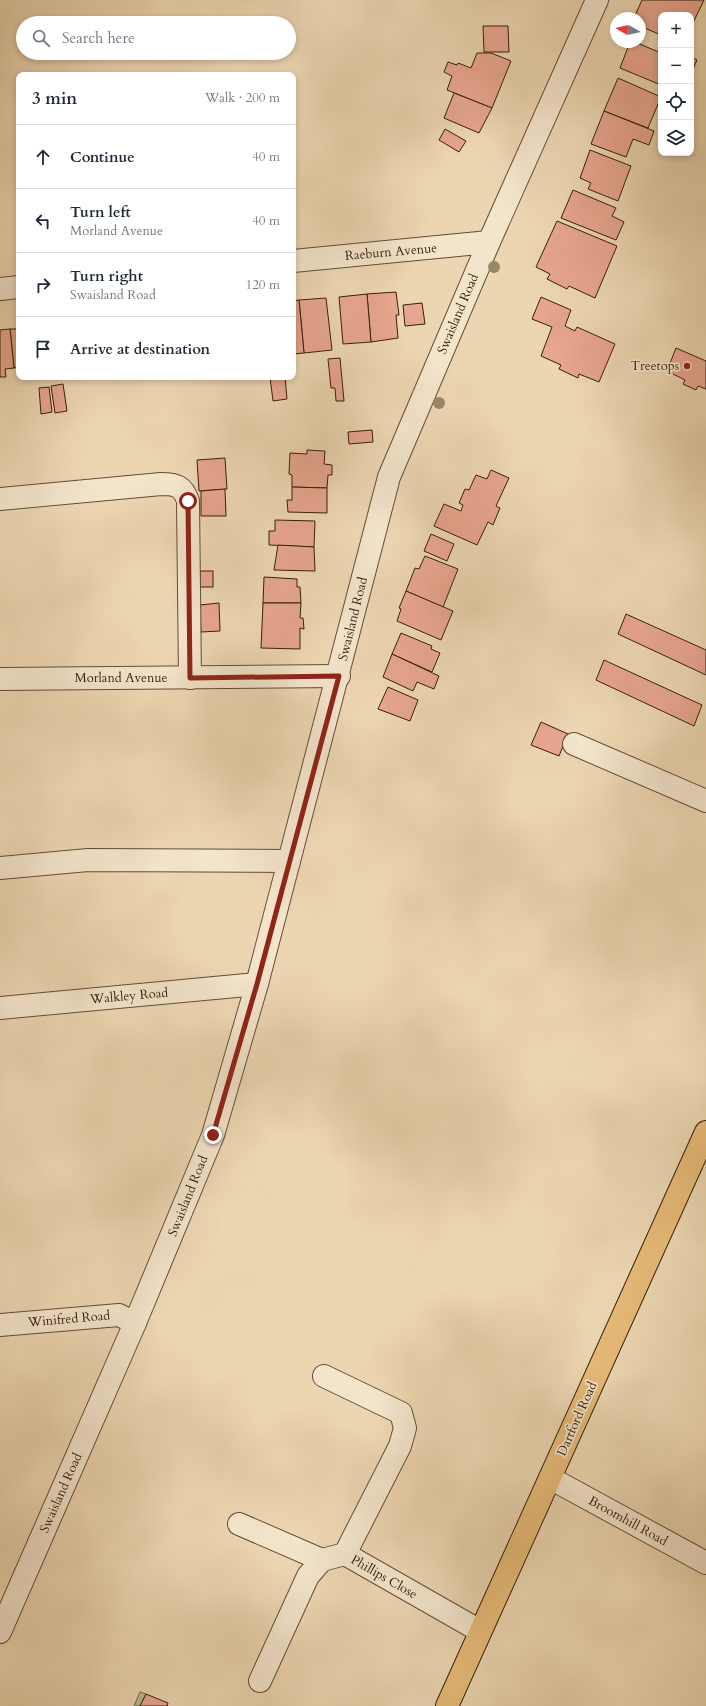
<!DOCTYPE html>
<meta charset="utf-8">
<style>
:root{--surface:#fff;--page:#f2f2f3;--text:#1f2937;--muted:#747a83;--line:#e0e1e3}
body{margin:0;font-family:Cardo,serif;background:var(--page);color:var(--text)}
.controls{position:absolute;right:12px;top:12px;display:grid;overflow:hidden;border-radius:8px;box-shadow:0 2px 6px #0003}
.controls button{width:36px;height:36px;display:grid;place-items:center;padding:0;border:0;border-bottom:1px solid var(--line);background:var(--surface);color:var(--text);font:20px sans-serif}
.compass{position:absolute;left:610px;top:12px;width:36px;height:36px;border-radius:50%;background:var(--surface);box-shadow:0 2px 6px #0003;rotate:279deg}
.stop{position:absolute;width:12px;height:12px;margin:-9px;border:3px solid #8f2418;border-radius:50%;background:#fff}
.stop.end{background:#8f2418;border-color:#fff;box-shadow:0 1px 4px #0008}
.list{margin:0;padding:0;list-style:none}
h2{display:flex;justify-content:space-between;align-items:center;height:52px;margin:0;padding:0 16px;font-size:17px}
h2 small{font-size:13px;font-weight:400;color:var(--muted)}
.list li{display:grid;grid-template-columns:26px 1fr auto;gap:12px;align-items:center;box-sizing:border-box;height:64px;padding:0 16px;border-top:1px solid var(--line)}
.list b{display:block;font-size:15px;white-space:nowrap}
.list p{margin:0;font-size:13px;white-space:nowrap;color:var(--muted)}
.list em{font-size:13px;font-style:normal;color:var(--muted)}
.icon{flex:none;width:22px;height:22px;fill:none;stroke:currentColor;stroke-width:2;stroke-linecap:round;stroke-linejoin:round}
.map{position:relative;flex:none;width:706px;height:1706px;overflow:hidden}
.search{position:absolute;background:var(--surface);box-shadow:0 2px 6px #0003;left:16px;top:16px;width:280px;height:44px;display:flex;align-items:center;gap:10px;box-sizing:border-box;padding:0 14px;border-radius:22px;color:var(--muted);font-size:15px}
.panel{position:absolute;background:var(--surface);box-shadow:0 2px 6px #0003;left:16px;top:72px;width:280px;height:308px;border-radius:8px}
.map>svg:first-child{display:block}
.green{fill:#b3bf8f;stroke:#756f4c}
.building{fill:#e7a68f;stroke:#371f0a}
.lines{fill:none;stroke-linecap:round;stroke-linejoin:round}
.minor-casing{stroke:#644d34;stroke-width:24}
.major-casing{stroke:#371f0a;stroke-width:24}
.minor{stroke:#f3e4cc;stroke-width:22}
.major{stroke:#e6bb78;stroke-width:22}
.tree{fill:#9a8767}
.route{stroke:#8f2418;stroke-width:5}
.poi-dot{fill:#8f2418;stroke:#f3e4cc;stroke-width:1.5}
.labels{text-anchor:middle;dominant-baseline:central;stroke-width:3.5;stroke-linejoin:round;paint-order:stroke}
.street-label{font-size:13px;fill:#371f0a;stroke:#f3e4cc}
.poi-label{font-size:13px;fill:#371f0a;stroke:#f3e4cc;text-anchor:end}
</style>
<div class="map">
<svg width="706" height="1706" viewBox="0 0 706 1706">
<rect width="100%" height="100%" fill="#ecd6b1"/>
<filter id="stains"><feTurbulence type="fractalNoise" baseFrequency=".005" numOctaves="4"/><feColorMatrix values="0 0 0 0 .2 0 0 0 0 .09 0 0 0 0 .02 0 0 0 .5 -.17"/></filter>
<radialGradient id="worn" r=".72"><stop offset=".6" stop-color="#630" stop-opacity="0"/><stop offset="1" stop-color="#630" stop-opacity=".3"/></radialGradient>
<polygon class="green" points="140,1692 146,1694 140,1706 134,1706"/>
<g class="building">
<polygon points="642,0 704,0 691,27 691,15 661,15 661,35 640,26 640,18 634,18"/>
<polygon points="483,26 508,26 509,52 484,52"/>
<polygon points="630,42 635,42 661,53 661,85 620,68"/>
<polygon points="477,53 491,53 511,61 492,108 447,90 452,76 444,72 448,62 457,65 458,63 471,68"/>
<polygon points="691,57 697,60 691,74"/>
<polygon points="618,78 661,97 648,128 604,111"/>
<polygon points="454,93 492,108 479,133 444,118"/>
<polygon points="604,111 654,131 649,145 633,139 626,157 591,144"/>
<polygon points="445,129 466,141 459,152 439,140"/>
<polygon points="590,150 631,166 618,201 588,189 591,183 580,178"/>
<polygon points="573,190 616,208 612,216 624,222 616,240 561,218"/>
<polygon points="557,221 617,246 595,298 569,286 567,289 547,279 550,274 536,267"/>
<polygon points="396,292 399,315 396,315 398,338 371,342 367,294"/>
<polygon points="367,294 371,342 343,344 339,297"/>
<polygon points="541,297 571,310 565,326 575,331 577,327 615,344 599,382 579,374 578,378 559,369 561,365 541,356 552,327 532,319"/>
<polygon points="326,298 332,350 304,353 299,300"/>
<polygon points="299,300 304,353 293,354 293,301"/>
<polygon points="422,303 425,324 405,326 403,305"/>
<polygon points="10,329 19,329 19,367 14,368"/>
<polygon points="10,329 14,368 5,369 6,377 0,377 0,330"/>
<polygon points="676,348 706,361 706,389 698,386 696,390 683,384 685,380 667,371"/>
<polygon points="340,358 344,401 336,401 335,388 331,388 328,359"/>
<polygon points="270,377 285,377 287,399 273,401"/>
<polygon points="63,384 67,411 55,413 51,386"/>
<polygon points="49,387 52,412 41,414 39,388"/>
<polygon points="372,430 373,442 349,444 348,432"/>
<polygon points="307,450 325,451 324,464 332,465 332,475 328,475 327,488 292,487 292,475 289,474 290,453 307,454"/>
<polygon points="225,458 227,489 199,491 197,460"/>
<polygon points="491,470 509,478 496,506 500,508 493,525 488,522 477,545 434,526 444,504 461,511 463,505 459,503 465,489 469,490 476,475 487,479"/>
<polygon points="292,487 327,488 327,513 288,512 287,500 292,500"/>
<polygon points="225,489 226,516 201,516 201,491"/>
<polygon points="275,520 315,521 314,547 269,545 269,531 275,531"/>
<polygon points="431,534 454,544 447,561 424,551"/>
<polygon points="278,545 314,547 315,571 274,570"/>
<polygon points="425,556 458,569 443,607 406,591 415,568 419,569"/>
<rect x="200" y="571" width="13" height="16"/>
<polygon points="264,577 297,579 297,587 300,587 301,603 263,603"/>
<polygon points="406,591 453,611 441,640 397,621 401,609 399,608"/>
<polygon points="219,603 220,631 201,632 200,605"/>
<polygon points="263,603 301,603 300,618 303,618 304,629 300,628 300,649 261,648"/>
<polygon points="626,614 706,650 706,675 618,634"/>
<polygon points="401,633 432,646 431,649 440,653 432,672 392,654"/>
<polygon points="392,654 439,676 434,689 417,682 413,691 383,677"/>
<polygon points="604,660 702,705 694,726 596,680"/>
<polygon points="388,687 418,700 410,721 378,709"/>
<polygon points="541,722 568,734 559,756 531,745"/>
<polygon points="146,1694 168,1703 167,1706 140,1706"/>
</g>
<g class="lines">
<g class="minor-casing">
<g id="minor">
<polyline points="293,261 489,242"/>
<polyline points="0,289 19,287"/>
<path d="M0 499 161 484C176 484 183 486 188 501L190 678"/>
<polyline points="0,679 339,676"/>
<polyline points="574,744 706,801"/>
<polyline points="0,868 88,860 289,861"/>
<polyline points="0,1008 257,984"/>
<polyline points="0,1325 119,1315 135,1323"/>
<polyline points="324,1376 401,1413 405,1428 400,1446 345,1554"/>
<polyline points="550,1478 706,1563"/>
<polyline points="239,1524 322,1560"/>
<polyline points="0,1632 135,1323 213,1135 257,984 389,477 489,242 597,0"/>
<polyline points="260,1681 308,1576 322,1560 345,1554 480,1631"/>
</g>
</g>
<g class="major-casing">
<polyline id="major" points="447,1706 706,1132"/>
</g>
<use href="#minor" class="minor"/>
<use href="#major" class="major"/>
</g>
<g class="tree">
<circle cx="494" cy="267" r="6"/>
<circle cx="439" cy="403" r="6"/>
</g>
<g class="lines">
<polyline class="route" points="188,501 190,678 339,676 257,984 213,1135"/>
</g>
<circle class="poi-dot" cx="687" cy="366" r="4"/>
<g class="labels">
<g class="street-label">
<text transform="translate(391 252) rotate(-5)">Raeburn Avenue</text>
<text transform="translate(458 314) rotate(-67)">Swaisland Road</text>
<text transform="translate(353 619) rotate(-76)">Swaisland Road</text>
<text x="121" y="678">Morland Avenue</text>
<text transform="translate(129 996) rotate(-5)">Walkley Road</text>
<text transform="translate(188 1196) rotate(-68)">Swaisland Road</text>
<text transform="translate(69 1319) rotate(-5)">Winifred Road</text>
<text transform="translate(577 1419) rotate(-66)">Dartford Road</text>
<text transform="translate(61 1493) rotate(-66)">Swaisland Road</text>
<text transform="translate(628 1521) rotate(29)">Broomhill Road</text>
<text transform="translate(384 1577) rotate(30)">Phillips Close</text>
</g>
<g class="poi-label">
<text x="679" y="366">Treetops</text>
</g>
</g>
<rect width="100%" height="100%" filter="url(#stains)"/>
<rect width="100%" height="100%" fill="url(#worn)"/>
</svg>
<div class="controls">
<button>+</button>
<button>−</button>
<button><svg class="icon" aria-label="locate" viewBox="0 0 24 24"><circle cx="12" cy="12" r="6"/><path d="M12 2v4M12 18v4M2 12h4M18 12h4"/></svg></button>
<button><svg class="icon" aria-label="layers" viewBox="0 0 24 24"><path d="M12 4l9 5-9 5-9-5zM3 14l9 5 9-5"/></svg></button>
</div>
<svg class="compass" viewBox="-18 -18 36 36"><path d="M0-13l5 13h-10z" fill="#e53935"/><path d="M0 13l5-13h-10z" fill="#747a83"/></svg>
<div class="stop" style="left:188px;top:501px"></div>
<div class="stop end" style="left:213px;top:1135px"></div>
<div class="search"><svg class="icon" aria-label="search" viewBox="0 0 24 24"><circle cx="10" cy="10" r="6"/><path d="M15 15l6 6"/></svg>Search here</div>
<section class="panel">
<h2>3 min<small>Walk · 200 m</small></h2>
<ul class="list">
<li><svg class="icon" aria-label="ahead" viewBox="0 0 24 24"><path d="M12 20V5M6 11l6-6 6 6"/></svg><div><b>Continue</b></div><em>40 m</em></li>
<li><svg class="icon" aria-label="left" viewBox="0 0 24 24"><path d="M17 20v-9H6M10 6l-5 5 5 5"/></svg><div><b>Turn left</b><p>Morland Avenue</p></div><em>40 m</em></li>
<li><svg class="icon" aria-label="right" viewBox="0 0 24 24"><path d="M7 20v-9h11M14 6l5 5-5 5"/></svg><div><b>Turn right</b><p>Swaisland Road</p></div><em>120 m</em></li>
<li><svg class="icon" aria-label="arrive" viewBox="0 0 24 24"><path d="M6 21V4h12l-3 4 3 4H6"/></svg><div><b>Arrive at destination</b></div></li>
</ul>
</section>
</div>
